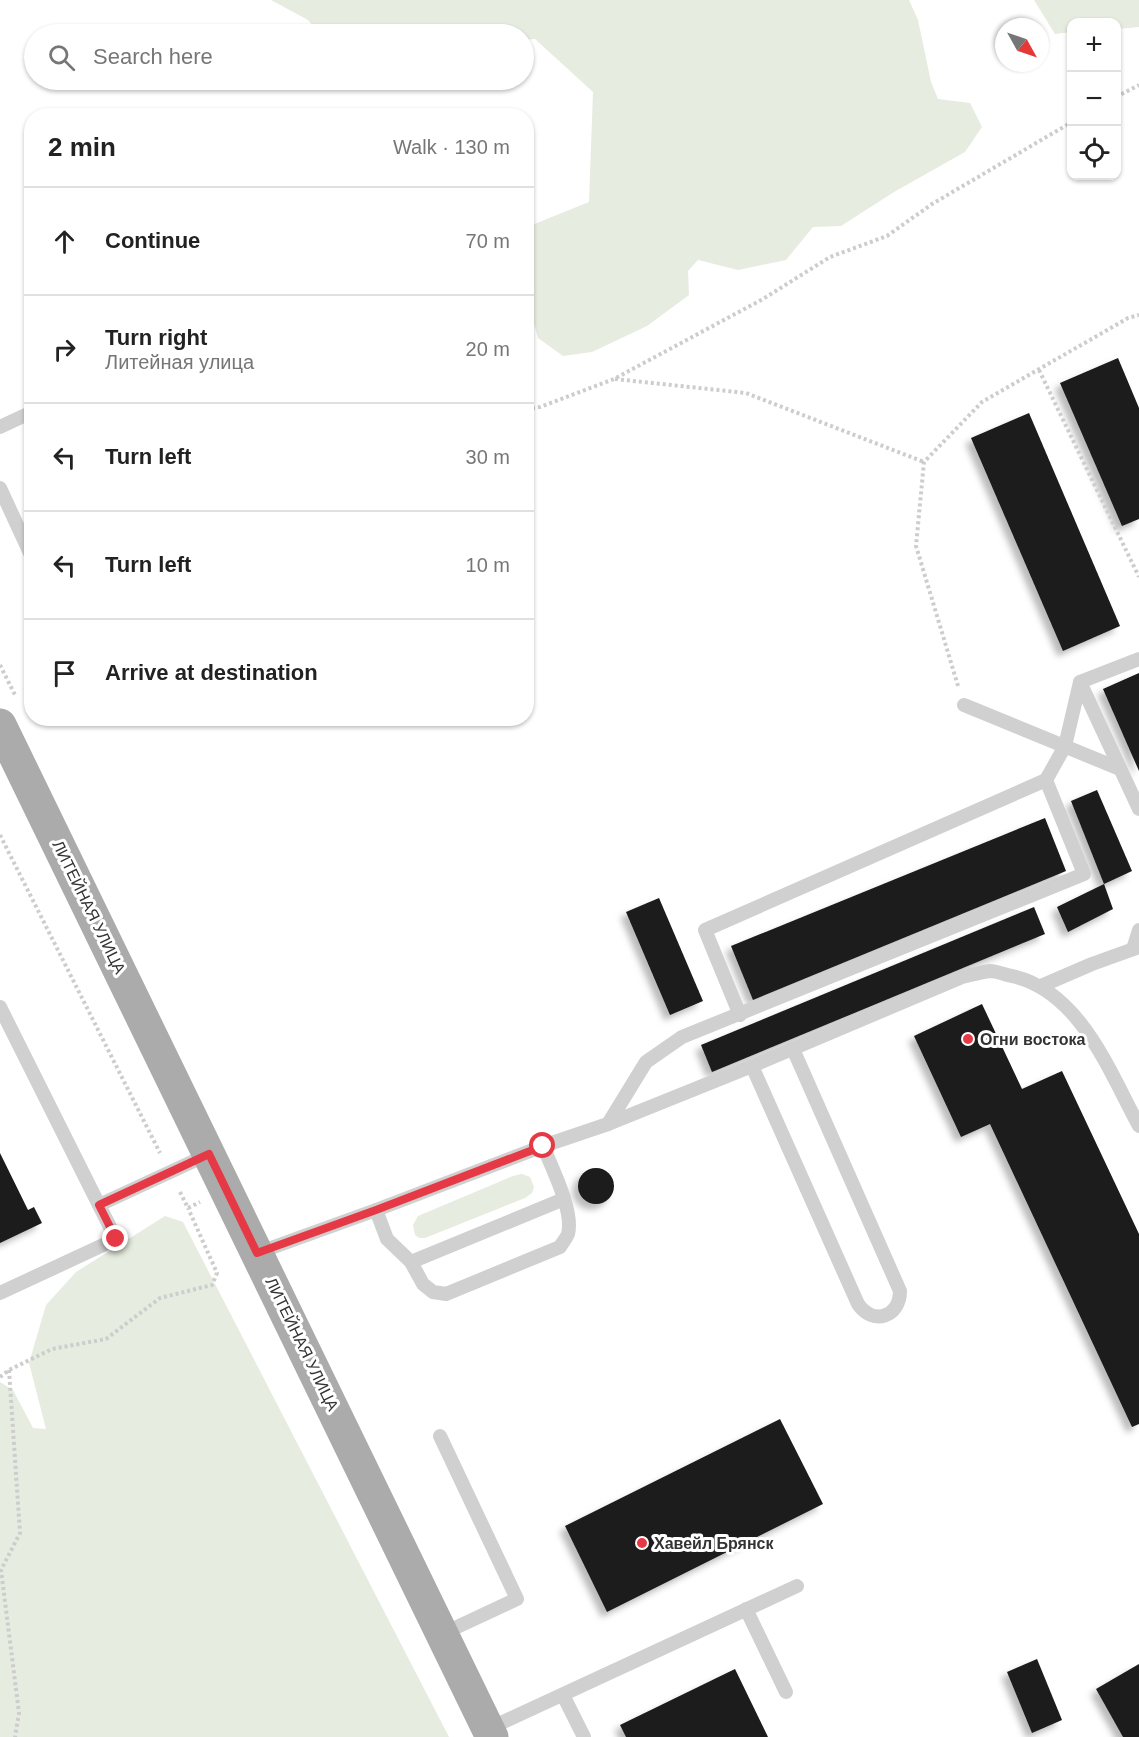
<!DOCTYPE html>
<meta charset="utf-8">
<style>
:root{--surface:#fff;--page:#f2f2f2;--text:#222;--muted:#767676;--line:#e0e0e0}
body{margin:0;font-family:Helvetica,sans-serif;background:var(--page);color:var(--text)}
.controls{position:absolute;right:18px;top:18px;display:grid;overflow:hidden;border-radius:12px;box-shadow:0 2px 4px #0004}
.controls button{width:54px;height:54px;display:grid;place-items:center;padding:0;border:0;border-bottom:2px solid var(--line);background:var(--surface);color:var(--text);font:30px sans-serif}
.compass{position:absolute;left:995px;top:18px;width:54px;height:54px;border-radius:50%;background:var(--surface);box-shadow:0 2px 4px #0004;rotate:130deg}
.stop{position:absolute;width:18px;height:18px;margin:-14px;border:4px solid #e63946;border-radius:50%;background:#fff}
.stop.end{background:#e63946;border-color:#fff;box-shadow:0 2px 6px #0008}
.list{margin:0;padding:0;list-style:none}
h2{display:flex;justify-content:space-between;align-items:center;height:78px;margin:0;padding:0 24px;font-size:26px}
h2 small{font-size:20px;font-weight:400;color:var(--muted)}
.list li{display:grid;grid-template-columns:39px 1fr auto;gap:18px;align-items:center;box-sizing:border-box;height:108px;padding:0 24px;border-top:2px solid var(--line)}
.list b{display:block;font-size:22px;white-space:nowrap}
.list p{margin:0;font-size:20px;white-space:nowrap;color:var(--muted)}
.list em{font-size:20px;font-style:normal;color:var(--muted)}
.icon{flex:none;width:33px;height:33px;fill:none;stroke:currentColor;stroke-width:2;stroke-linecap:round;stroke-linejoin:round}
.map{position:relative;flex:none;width:1139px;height:1737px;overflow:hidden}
.search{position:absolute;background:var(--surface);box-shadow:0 2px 4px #0004;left:24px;top:24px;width:510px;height:66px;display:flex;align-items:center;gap:15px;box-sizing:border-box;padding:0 21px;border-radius:33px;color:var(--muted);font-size:22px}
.panel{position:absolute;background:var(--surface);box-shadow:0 2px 4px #0004;left:24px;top:108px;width:510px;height:618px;border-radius:24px}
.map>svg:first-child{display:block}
.green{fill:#e6ecdf}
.building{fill:#1a1a1a;filter:url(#shadow)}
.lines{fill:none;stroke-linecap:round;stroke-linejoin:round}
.path{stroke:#cdcdcd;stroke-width:4;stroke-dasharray:3 3;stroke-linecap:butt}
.service{stroke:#d0d0d0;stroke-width:14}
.primary{stroke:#ababab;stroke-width:33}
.route{stroke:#e63946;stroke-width:8}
.poi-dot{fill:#e63946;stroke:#fff;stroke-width:2}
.labels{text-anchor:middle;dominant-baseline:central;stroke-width:6;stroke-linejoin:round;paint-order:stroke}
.street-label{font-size:16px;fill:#333;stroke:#fff}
.poi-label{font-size:16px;font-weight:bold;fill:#333;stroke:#fff;text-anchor:start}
</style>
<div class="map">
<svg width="1139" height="1737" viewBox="0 0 1139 1737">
<defs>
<filter id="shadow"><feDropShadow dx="-5.5" dy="5.5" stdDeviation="3" flood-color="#0004"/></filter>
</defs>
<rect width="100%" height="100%" fill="#fff"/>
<g class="green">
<polygon points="271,0 909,0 918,20 931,82 938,99 970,103 982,127 965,152 894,192 841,226 813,227 786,260 738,270 698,260 688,271 689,295 647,326 592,352 563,356 538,338 527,299 529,262 527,257 527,227 589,202 593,92 535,39 524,40 524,34 320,34 308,20"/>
<polygon points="1034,0 1139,0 1139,27 1117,29 1116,22 1072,22 1071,32 1055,34"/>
<polygon points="522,1174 530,1177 534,1187 532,1193 525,1198 425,1238 419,1238 415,1235 413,1225 418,1216 513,1176"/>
<polygon points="165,1216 183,1222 449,1737 0,1737 0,1382 13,1390 33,1428 46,1429 29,1363 46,1305 76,1272"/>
</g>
<g class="building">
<polygon points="1118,358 1139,408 1139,519 1122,526 1060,383"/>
<polygon points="1029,413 1120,626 1063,651 971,438"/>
<polygon points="1139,673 1139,771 1103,689"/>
<polygon points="1097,790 1132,871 1104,884 1071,801"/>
<polygon points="1045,818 1066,871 753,1000 731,946"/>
<polygon points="1104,884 1113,909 1068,932 1057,907"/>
<polygon points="659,898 703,1001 670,1015 626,912"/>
<polygon points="1034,907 1045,934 712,1072 701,1045"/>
<polygon points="982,1004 1022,1089 1062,1071 1139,1234 1139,1424 1132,1427 990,1124 961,1137 914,1036"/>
<polygon points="0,1153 28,1210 34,1207 42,1223 0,1243"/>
<circle cx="596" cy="1186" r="18"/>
<polygon points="780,1419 823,1504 607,1612 565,1526"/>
<polygon points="1037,1659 1062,1720 1032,1733 1007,1672"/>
<polygon points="1139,1664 1139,1737 1123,1737 1096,1689"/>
<polygon points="735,1669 768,1737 626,1737 620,1725"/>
</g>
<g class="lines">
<g class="path">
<polyline points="1116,97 1139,85"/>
<polyline points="1039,370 1139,577"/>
<polyline points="615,379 746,393 924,462"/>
<polyline points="526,409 540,407 614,379 763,299 830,257 887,236 932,204 1072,122"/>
<polyline points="0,665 16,697"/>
<polyline points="958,686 916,546 924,462 982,402 1128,318 1139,315"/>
<polyline points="0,835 160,1153"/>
<polyline points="180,1192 188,1208 200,1202"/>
<polyline points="9,1370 20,1533 1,1570 19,1713 15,1737"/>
<polyline points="0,1377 9,1370 52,1349 106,1339 160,1298 212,1285 217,1273 188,1208"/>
</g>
<g class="service">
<polyline points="0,427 32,412"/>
<polyline points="0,488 30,553"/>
<polyline points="1139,659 1080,682 1139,809"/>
<polyline points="964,705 1120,769"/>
<polyline points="1133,949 1139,930"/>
<polyline points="1041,986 1092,964 1139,947"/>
<polyline points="0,1007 116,1239 0,1293"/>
<polyline points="740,1015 705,930 1046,780"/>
<path d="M752 1066 858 1304C873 1326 900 1317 900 1291L793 1049"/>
<polyline points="608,1124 646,1062 682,1037 1084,874 1046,780 1065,746 1080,682"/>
<polyline points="99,1205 209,1154"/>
<path d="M376 1210 387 1239 411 1262 423 1284 433 1292 446 1294 560 1247C562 1243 566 1239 568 1234 574 1211 552 1168 543 1146"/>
<path d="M257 1253 376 1210 543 1146 608 1124 752 1066 962 977C971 975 981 972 990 971 997 971 1005 975 1012 976 1080 991 1109 1071 1139 1126"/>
<polyline points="411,1262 564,1199"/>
<polyline points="440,1436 517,1599 442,1634"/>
<polyline points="746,1609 786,1692"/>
<polyline points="563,1695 584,1737"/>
<polyline points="488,1729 797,1586"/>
</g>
<polyline class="primary" points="0,725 492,1737"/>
</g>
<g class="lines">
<polyline class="route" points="116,1239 99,1205 209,1154 257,1253 376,1210 543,1146"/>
</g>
<g class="poi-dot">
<circle cx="968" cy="1039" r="6"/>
<circle cx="642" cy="1543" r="6"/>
</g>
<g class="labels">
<g class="street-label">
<text transform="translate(89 907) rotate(64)">ЛИТЕЙНАЯ УЛИЦА</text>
<text transform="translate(302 1344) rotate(64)">ЛИТЕЙНАЯ УЛИЦА</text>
</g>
<g class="poi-label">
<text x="980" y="1039">Огни востока</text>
<text x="654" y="1543">Хавейл Брянск</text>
</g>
</g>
</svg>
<div class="controls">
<button>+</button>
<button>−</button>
<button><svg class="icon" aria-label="locate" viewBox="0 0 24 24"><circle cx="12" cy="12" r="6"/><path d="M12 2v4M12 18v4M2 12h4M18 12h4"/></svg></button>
</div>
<svg class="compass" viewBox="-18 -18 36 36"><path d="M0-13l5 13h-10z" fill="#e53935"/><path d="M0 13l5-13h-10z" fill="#767676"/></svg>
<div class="stop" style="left:543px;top:1146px"></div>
<div class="stop end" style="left:116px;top:1239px"></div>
<div class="search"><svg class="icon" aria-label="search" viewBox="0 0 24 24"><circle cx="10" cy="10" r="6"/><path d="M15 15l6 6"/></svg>Search here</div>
<section class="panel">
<h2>2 min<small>Walk · 130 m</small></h2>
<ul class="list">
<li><svg class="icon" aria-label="ahead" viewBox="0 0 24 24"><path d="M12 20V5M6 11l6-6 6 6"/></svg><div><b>Continue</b></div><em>70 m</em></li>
<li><svg class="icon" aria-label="right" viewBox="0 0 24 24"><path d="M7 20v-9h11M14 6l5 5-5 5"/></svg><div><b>Turn right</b><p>Литейная улица</p></div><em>20 m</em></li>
<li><svg class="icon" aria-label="left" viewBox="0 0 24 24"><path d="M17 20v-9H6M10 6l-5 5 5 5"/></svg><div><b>Turn left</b></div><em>30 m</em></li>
<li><svg class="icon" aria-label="left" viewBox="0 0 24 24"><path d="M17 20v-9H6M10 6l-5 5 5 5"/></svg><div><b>Turn left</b></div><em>10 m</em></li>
<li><svg class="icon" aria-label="arrive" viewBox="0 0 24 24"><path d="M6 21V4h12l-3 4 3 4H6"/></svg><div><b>Arrive at destination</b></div></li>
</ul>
</section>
</div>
